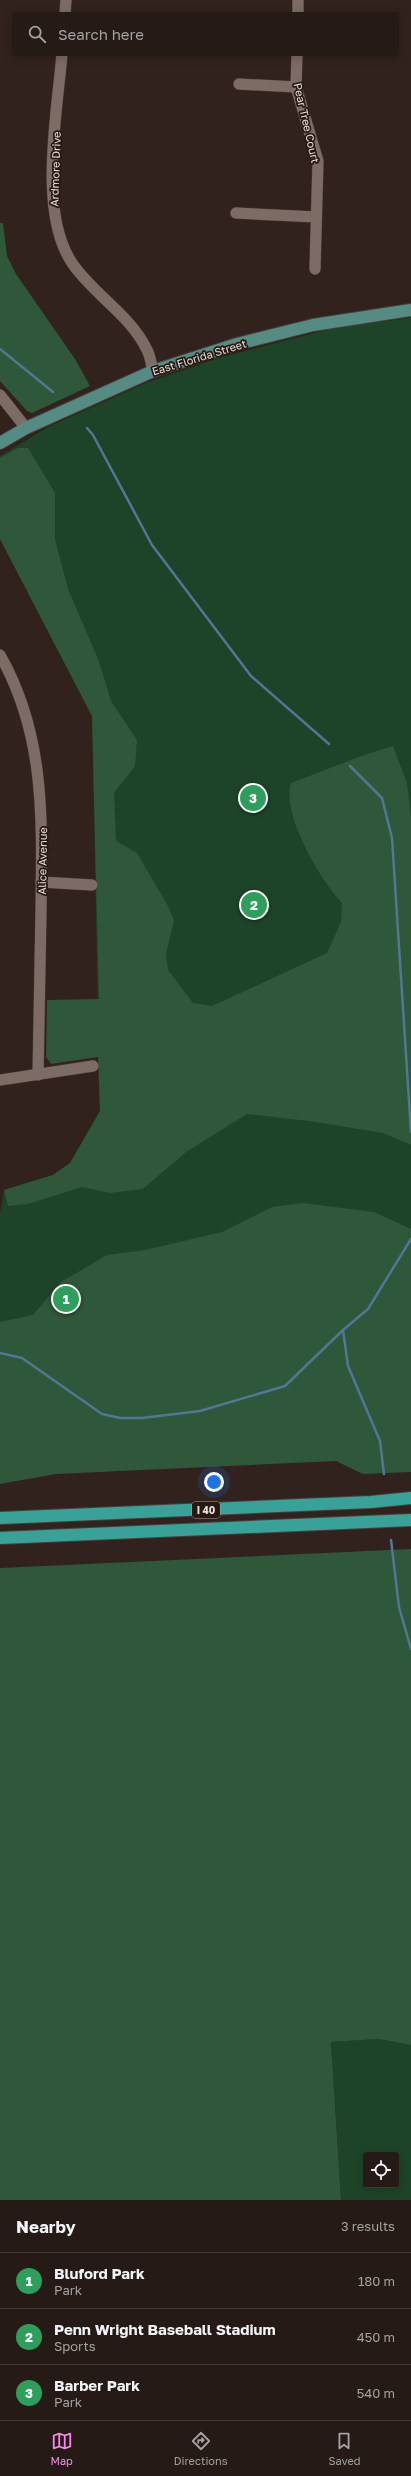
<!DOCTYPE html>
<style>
:root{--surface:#251a16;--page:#312723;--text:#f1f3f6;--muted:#a3a1a1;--line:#423835;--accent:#f987e8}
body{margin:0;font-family:"Golos Text",sans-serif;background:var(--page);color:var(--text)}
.controls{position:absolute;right:12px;bottom:12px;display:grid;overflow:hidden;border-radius:4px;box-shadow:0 2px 10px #0003}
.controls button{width:36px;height:36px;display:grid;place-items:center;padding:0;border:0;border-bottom:1px solid var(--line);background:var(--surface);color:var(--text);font:20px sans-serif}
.you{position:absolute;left:214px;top:1482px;width:14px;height:14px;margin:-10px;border:3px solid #fff;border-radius:50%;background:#1a73e8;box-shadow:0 0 0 6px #1a73e833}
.badge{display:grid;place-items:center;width:26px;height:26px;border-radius:50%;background:var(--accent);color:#fff;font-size:13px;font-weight:700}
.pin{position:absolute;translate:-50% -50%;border:2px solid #fff;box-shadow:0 1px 4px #0006}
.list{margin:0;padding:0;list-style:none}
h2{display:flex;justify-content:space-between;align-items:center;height:52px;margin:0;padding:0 16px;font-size:17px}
h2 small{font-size:13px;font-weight:400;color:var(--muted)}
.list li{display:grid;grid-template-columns:26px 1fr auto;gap:12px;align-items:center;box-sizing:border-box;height:56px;padding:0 16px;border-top:1px solid var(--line)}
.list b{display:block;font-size:15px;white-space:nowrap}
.list p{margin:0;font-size:13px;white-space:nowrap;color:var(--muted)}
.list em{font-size:13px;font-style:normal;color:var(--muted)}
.icon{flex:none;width:22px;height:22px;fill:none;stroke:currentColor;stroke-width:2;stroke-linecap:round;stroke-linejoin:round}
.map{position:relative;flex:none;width:411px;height:2200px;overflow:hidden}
.search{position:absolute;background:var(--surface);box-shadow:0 2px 10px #0003;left:12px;right:12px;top:12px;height:44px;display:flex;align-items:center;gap:10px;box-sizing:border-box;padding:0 14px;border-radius:4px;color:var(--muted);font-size:15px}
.sheet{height:220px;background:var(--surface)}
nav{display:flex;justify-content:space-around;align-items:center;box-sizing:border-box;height:56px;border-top:1px solid var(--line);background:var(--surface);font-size:11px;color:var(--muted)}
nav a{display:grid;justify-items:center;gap:2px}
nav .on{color:var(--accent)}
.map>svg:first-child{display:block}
.green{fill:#1d4428;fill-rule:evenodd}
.forest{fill:#2f5739}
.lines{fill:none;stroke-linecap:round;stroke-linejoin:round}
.stream{stroke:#517696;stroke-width:2.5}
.minor-casing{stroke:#4a3e39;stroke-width:12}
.major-casing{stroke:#4a3e39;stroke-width:14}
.highway-casing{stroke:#4a3e39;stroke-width:14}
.minor{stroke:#7d6c65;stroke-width:11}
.major{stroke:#548c84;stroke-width:12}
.highway{stroke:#38a299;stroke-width:12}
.labels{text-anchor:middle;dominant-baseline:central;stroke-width:3.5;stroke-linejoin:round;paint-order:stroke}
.shield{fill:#261913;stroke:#ada29e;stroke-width:1}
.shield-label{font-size:10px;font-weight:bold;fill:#e7ddd9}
.street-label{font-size:11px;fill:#e7ddd9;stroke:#261913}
</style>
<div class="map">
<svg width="411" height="2200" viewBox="0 0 411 2200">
<rect width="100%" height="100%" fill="#31221d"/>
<g class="green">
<polygon points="411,318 411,1138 406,1143 411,1145 411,1229 0,1348 0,1213 4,1190 53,1175 70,1163 100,1111 92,716 0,539 0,456 48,427 146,383 222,357 338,327"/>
<path d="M379 2039 411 2045V2200H341L331 2042ZM366 2155H396V2185H366Z"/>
</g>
<g class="forest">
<polygon points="0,223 3,223 7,256 16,274 75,359 90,386 32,413 27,411 0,381"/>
<path d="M18 448H28L55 493V539L68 589 98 659 111 701 137 740 135 766 114 793 116 841 137 853 168 906 174 920 166 954 168 970 193 1003 212 1006 327 953 341 922 342 903C321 881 281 814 291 783L364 755 393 746 407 783 411 817V1145L383 1133 309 1121 247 1114 186 1152 143 1189 110 1193 82 1187 28 1204 8 1206 4 1190 53 1175 70 1163 100 1111 98 1057 51 1064 46 1057 47 1000 99 999 92 716 0 539V458Z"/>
<polygon points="303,1203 374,1212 411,1229 411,1472 363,1474 336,1461 56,1474 0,1484 0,1322 33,1315 61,1282 107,1255 145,1250 222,1232 272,1207"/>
<polygon points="411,1549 411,2045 379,2039 331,2042 341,2200 0,2200 0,1568"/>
</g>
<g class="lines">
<g class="stream">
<polyline points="0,349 53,392"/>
<polyline points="87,428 93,435 152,545 251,676 329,744"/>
<polyline points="350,766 382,798 392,838 411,1132"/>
<polyline points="343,1330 348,1366 380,1441 384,1474"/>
<polyline points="0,1353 22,1358 102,1414 120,1418 142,1418 200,1411 285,1386 343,1330 368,1309 411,1239"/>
<polyline points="391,1540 399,1607 411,1649"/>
</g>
<g class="minor-casing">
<g id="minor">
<polyline points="65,14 66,0"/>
<polyline points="298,14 298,0"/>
<path d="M62 54C57 114 38 212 72 263 93 294 129 314 146 348 150 354 151 363 153 371"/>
<polyline points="297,54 296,87 318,161 315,269"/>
<polyline points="239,84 296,87"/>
<polyline points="236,213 316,217"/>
<polyline points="0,395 26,428"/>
<path d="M0 655C46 736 42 821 41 911 40 966 39 1020 38 1075"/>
<polyline points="41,882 92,885"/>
<polyline points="0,1080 93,1066"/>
</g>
</g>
<g class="major-casing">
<polyline id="major" points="0,443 26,428 153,371 237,344 313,325 411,310"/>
</g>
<g class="highway-casing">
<g id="highway">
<polyline points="0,1518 371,1502 411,1498"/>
<polyline points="0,1538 411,1520"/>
</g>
</g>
<use href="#minor" class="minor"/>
<use href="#major" class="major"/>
<use href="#highway" class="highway"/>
</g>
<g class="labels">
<rect class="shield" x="192" y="1502" width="28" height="16" rx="3"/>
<g class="shield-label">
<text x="206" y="1510">I 40</text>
</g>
<g class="street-label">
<text transform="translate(307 123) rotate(77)">Pear Tree Court</text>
<text transform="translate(55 169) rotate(-88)">Ardmore Drive</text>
<text transform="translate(199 357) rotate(-17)">East Florida Street</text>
<text transform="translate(42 861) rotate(-89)">Alice Avenue</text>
</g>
</g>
</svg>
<div class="controls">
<button><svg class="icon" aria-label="locate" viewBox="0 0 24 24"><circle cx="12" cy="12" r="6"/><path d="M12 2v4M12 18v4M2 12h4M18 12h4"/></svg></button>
</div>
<div class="you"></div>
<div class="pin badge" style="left:66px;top:1299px;background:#2e9e5b">1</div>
<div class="pin badge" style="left:254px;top:905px;background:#2e9e5b">2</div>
<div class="pin badge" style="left:253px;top:798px;background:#2e9e5b">3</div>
<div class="search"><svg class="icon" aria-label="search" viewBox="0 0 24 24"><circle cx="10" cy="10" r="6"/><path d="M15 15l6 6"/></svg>Search here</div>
</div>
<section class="sheet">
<h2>Nearby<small>3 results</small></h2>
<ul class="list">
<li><span class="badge" style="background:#2e9e5b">1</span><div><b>Bluford Park</b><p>Park</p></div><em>180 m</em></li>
<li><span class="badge" style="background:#2e9e5b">2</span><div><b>Penn Wright Baseball Stadium</b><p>Sports</p></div><em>450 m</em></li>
<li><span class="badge" style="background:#2e9e5b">3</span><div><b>Barber Park</b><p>Park</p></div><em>540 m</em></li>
</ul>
</section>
<nav>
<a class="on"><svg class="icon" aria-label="map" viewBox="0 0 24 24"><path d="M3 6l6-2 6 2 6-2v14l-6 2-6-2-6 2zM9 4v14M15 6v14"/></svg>Map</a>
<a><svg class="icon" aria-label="directions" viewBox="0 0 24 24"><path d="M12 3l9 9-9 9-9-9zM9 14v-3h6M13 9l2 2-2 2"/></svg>Directions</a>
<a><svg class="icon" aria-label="saved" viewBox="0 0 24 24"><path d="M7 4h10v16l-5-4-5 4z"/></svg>Saved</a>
</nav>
